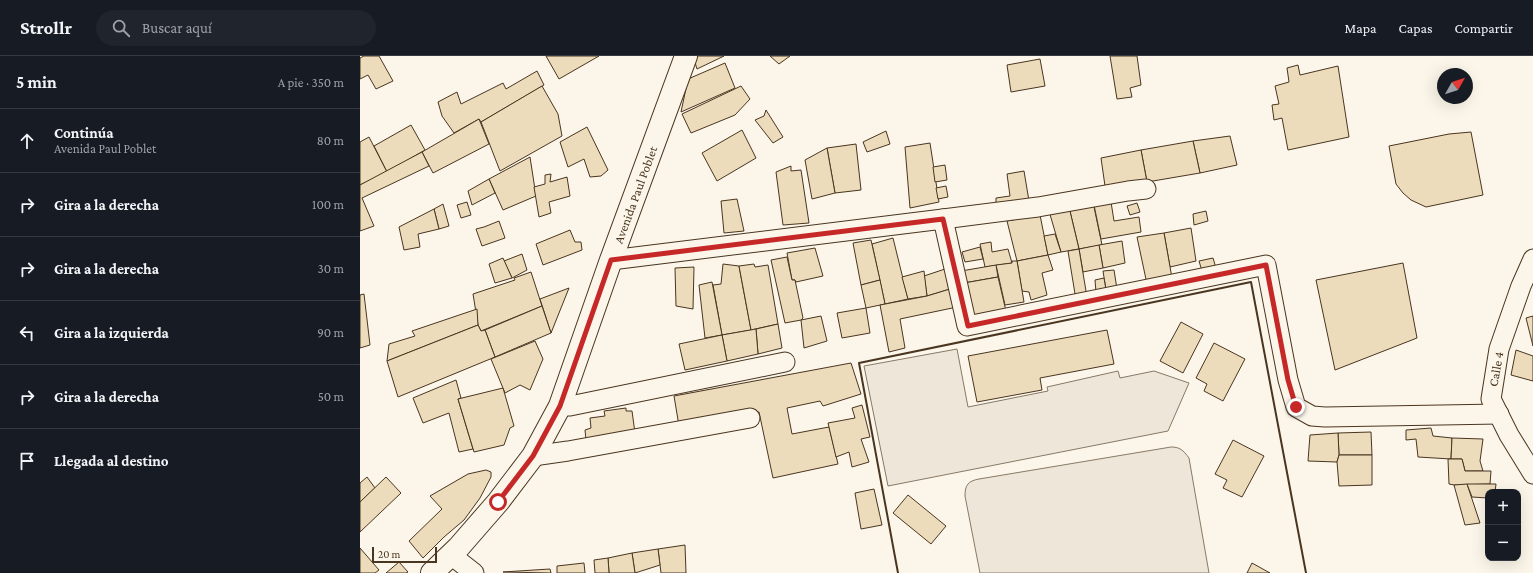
<!DOCTYPE html>
<html lang="es">
<meta charset="utf-8">
<style>
:root{--surface:#171b24;--page:#20242c;--text:#f1f3f6;--muted:#9ea1a6;--line:#363941}
body{margin:0;font-family:"Crimson Pro",serif;background:var(--page);color:var(--text)}
.controls{position:absolute;right:12px;bottom:12px;display:grid;overflow:hidden;border-radius:8px;box-shadow:0 4px 16px #0002}
.controls button{width:36px;height:36px;display:grid;place-items:center;padding:0;border:0;border-bottom:1px solid var(--line);background:var(--surface);color:var(--text);font:20px sans-serif}
.compass{position:absolute;left:1077px;top:12px;width:36px;height:36px;border-radius:50%;background:var(--surface);box-shadow:0 4px 16px #0002;rotate:51deg}
.scale{position:absolute;left:12px;bottom:10px;width:65px;box-sizing:border-box;padding-left:4px;border:2px solid #4a3520;border-top:0;font-size:11px;line-height:14px;white-space:nowrap;color:#4a3520;-webkit-text-stroke:3px #fbf6e9;paint-order:stroke}
.stop{position:absolute;width:12px;height:12px;margin:-9px;border:3px solid #c62828;border-radius:50%;background:#fff}
.stop.end{background:#c62828;border-color:#fff;box-shadow:0 1px 4px #0008}
.list{margin:0;padding:0;list-style:none}
h2{display:flex;justify-content:space-between;align-items:center;height:52px;margin:0;padding:0 16px;font-size:17px}
h2 small{font-size:13px;font-weight:400;color:var(--muted)}
.list li{display:grid;grid-template-columns:26px 1fr auto;gap:12px;align-items:center;box-sizing:border-box;height:64px;padding:0 16px;border-top:1px solid var(--line)}
.list b{display:block;font-size:15px;white-space:nowrap}
.list p{margin:0;font-size:13px;white-space:nowrap;color:var(--muted)}
.list em{font-size:13px;font-style:normal;color:var(--muted)}
.icon{flex:none;width:22px;height:22px;fill:none;stroke:currentColor;stroke-width:2;stroke-linecap:round;stroke-linejoin:round}
.map{position:relative;flex:none;width:1173px;height:517px;overflow:hidden}
header{display:flex;align-items:center;gap:24px;box-sizing:border-box;height:56px;padding:0 20px;background:var(--surface);border-bottom:1px solid var(--line)}
header strong{font-size:19px}
nav{display:flex;gap:22px;margin-inline-start:auto;font-size:14px}
.search{width:280px;height:36px;background:var(--page);display:flex;align-items:center;gap:10px;box-sizing:border-box;padding:0 14px;border-radius:22px;color:var(--muted);font-size:15px}
main{display:flex}
aside{flex:1;background:var(--surface)}
.map>svg:first-child{display:block}
.green{fill:#ede6d9;stroke:#887966}
.building{fill:#ecdcbc;stroke:#4a3520}
.lines{fill:none;stroke-linecap:round;stroke-linejoin:round}
.street-casing{stroke:#4a3520;stroke-width:21}
.primary-casing{stroke:#4a3520;stroke-width:24}
.street{stroke:#fbf6e9;stroke-width:19}
.primary{stroke:#fbf6e9;stroke-width:22}
.wall{stroke:#4a3520;stroke-width:2}
.route{stroke:#c62828;stroke-width:5}
.labels{text-anchor:middle;dominant-baseline:central;stroke-width:3;stroke-linejoin:round;paint-order:stroke}
.street-label{font-size:13px;fill:#4a3520;stroke:#fbf6e9}
</style>
<header>
<strong>Strollr</strong>
<div class="search"><svg class="icon" aria-label="search" viewBox="0 0 24 24"><circle cx="10" cy="10" r="6"/><path d="M15 15l6 6"/></svg>Buscar aquí</div>
<nav><a>Mapa</a><a>Capas</a><a>Compartir</a></nav>
</header>
<main>
<aside>
<h2>5 min<small>A pie · 350 m</small></h2>
<ul class="list">
<li><svg class="icon" aria-label="ahead" viewBox="0 0 24 24"><path d="M12 20V5M6 11l6-6 6 6"/></svg><div><b>Continúa</b><p>Avenida Paul Poblet</p></div><em>80 m</em></li>
<li><svg class="icon" aria-label="right" viewBox="0 0 24 24"><path d="M7 20v-9h11M14 6l5 5-5 5"/></svg><div><b>Gira a la derecha</b></div><em>100 m</em></li>
<li><svg class="icon" aria-label="right" viewBox="0 0 24 24"><path d="M7 20v-9h11M14 6l5 5-5 5"/></svg><div><b>Gira a la derecha</b></div><em>30 m</em></li>
<li><svg class="icon" aria-label="left" viewBox="0 0 24 24"><path d="M17 20v-9H6M10 6l-5 5 5 5"/></svg><div><b>Gira a la izquierda</b></div><em>90 m</em></li>
<li><svg class="icon" aria-label="right" viewBox="0 0 24 24"><path d="M7 20v-9h11M14 6l5 5-5 5"/></svg><div><b>Gira a la derecha</b></div><em>50 m</em></li>
<li><svg class="icon" aria-label="arrive" viewBox="0 0 24 24"><path d="M6 21V4h12l-3 4 3 4H6"/></svg><div><b>Llegada al destino</b></div></li>
</ul>
</aside>
<div class="map">
<svg width="1173" height="517" viewBox="0 0 1173 517">
<rect width="100%" height="100%" fill="#fbf6e9"/>
<g class="green">
<polygon points="597,293 608,351 688,335 687,331 758,315 760,322 794,315 829,327 808,375 528,430 504,310"/>
<path d="M811 391C820 391 823 394 829 402L849 517H620L605 440C605 429 608 425 619 423Z"/>
</g>
<g class="building">
<polygon points="4,0 19,0 33,25 16,33 8,19 0,23 0,2"/>
<polygon points="186,0 239,0 199,23"/>
<polygon points="333,0 364,0 337,13"/>
<polygon points="410,0 430,0 419,8"/>
<polygon points="750,0 777,0 781,29 770,32 772,41 757,43"/>
<polygon points="680,3 685,30 651,36 647,9"/>
<polygon points="365,7 375,32 321,56 328,23"/>
<polygon points="938,9 940,19 978,10 989,81 928,94 922,62 914,64 912,49 919,48 915,30 929,26 927,12"/>
<polygon points="177,15 184,29 121,66 119,63 94,77 82,60 78,46 97,36 101,48 143,27 146,33"/>
<polygon points="182,30 198,58 202,80 140,115 121,66"/>
<polygon points="381,30 390,43 375,59 331,77 322,58"/>
<polygon points="406,54 423,81 413,87 395,64 404,60"/>
<polygon points="119,63 129,88 73,117 62,96"/>
<polygon points="51,69 65,94 27,116 14,90"/>
<polygon points="227,71 248,114 241,120 230,121 224,103 208,111 200,86"/>
<polygon points="382,74 396,102 357,125 342,97"/>
<polygon points="526,75 530,88 507,96 503,86"/>
<polygon points="1111,76 1123,139 1066,151 1051,144 1043,137 1036,128 1029,90 1089,78"/>
<polygon points="870,80 877,109 840,117 833,85"/>
<polygon points="9,81 27,116 0,129 0,86"/>
<polygon points="833,85 840,117 787,126 781,94"/>
<polygon points="570,87 579,146 550,152 545,91"/>
<polygon points="496,88 501,134 475,137 467,92"/>
<polygon points="467,92 475,137 452,143 445,104"/>
<polygon points="781,94 787,126 745,130 741,102"/>
<polygon points="62,96 69,110 2,142 14,170 0,175 0,129"/>
<polygon points="170,101 176,140 143,154 129,123"/>
<polygon points="585,109 587,124 575,126 573,111"/>
<polygon points="431,110 431,115 441,114 449,167 423,169 416,116"/>
<polygon points="664,115 669,145 636,149 636,142 650,140 647,118"/>
<polygon points="191,118 190,126 207,121 210,140 189,146 191,157 179,161 174,131 185,128 185,119"/>
<polygon points="129,123 135,137 112,149 108,135"/>
<polygon points="586,130 588,141 578,143 576,132"/>
<polygon points="377,143 384,175 364,177 361,145"/>
<polygon points="107,146 111,159 101,162 97,149"/>
<polygon points="733,146 742,189 719,193 709,151"/>
<polygon points="751,146 754,165 779,161 781,176 741,183 734,149"/>
<polygon points="777,147 780,156 770,159 767,150"/>
<polygon points="83,148 89,170 79,173 74,153"/>
<polygon points="709,151 719,193 701,196 689,155"/>
<polygon points="74,153 79,173 58,178 60,191 44,194 39,171"/>
<polygon points="846,155 848,165 834,169 833,158"/>
<polygon points="680,159 688,199 657,205 647,165"/>
<polygon points="139,165 145,182 122,190 116,173 124,171"/>
<polygon points="831,172 836,205 810,211 804,177"/>
<polygon points="210,174 215,186 221,186 222,194 183,209 176,188"/>
<polygon points="804,177 812,222 787,228 777,181"/>
<polygon points="695,178 701,196 688,199 684,180"/>
<polygon points="533,182 548,243 525,248 512,188"/>
<polygon points="511,184 520,224 501,229 493,187"/>
<polygon points="762,185 765,207 743,212 739,189"/>
<polygon points="631,186 632,196 648,193 652,207 625,211 620,188"/>
<polygon points="739,189 743,212 723,216 719,193"/>
<polygon points="620,191 623,203 605,206 602,196"/>
<polygon points="455,192 463,220 436,226 435,224 432,224 427,197"/>
<polygon points="719,193 727,241 716,244 708,195"/>
<polygon points="162,198 167,214 152,222 144,205"/>
<polygon points="688,199 693,214 682,217 687,239 671,244 669,236 662,235 657,205"/>
<polygon points="427,201 432,224 435,224 443,262 441,264 425,267 411,204"/>
<polygon points="143,202 152,222 135,227 129,208"/>
<polygon points="853,202 856,212 842,215 839,205"/>
<polygon points="652,205 657,205 664,246 645,249 636,209 652,207"/>
<polygon points="1043,207 1057,282 975,314 956,224"/>
<polygon points="363,208 379,210 391,274 362,279 353,229 361,228"/>
<polygon points="394,208 395,211 408,209 418,268 391,274 379,210"/>
<polygon points="636,209 638,221 604,227 601,215"/>
<polygon points="334,211 333,253 316,250 315,212"/>
<polygon points="585,213 590,233 567,240 564,220"/>
<polygon points="754,214 757,233 746,234 743,215"/>
<polygon points="564,215 567,240 548,243 542,221"/>
<polygon points="171,216 182,250 121,275 118,269 113,238 155,224 154,222"/>
<polygon points="638,221 646,255 613,261 604,227"/>
<polygon points="744,222 746,234 736,236 735,224"/>
<polygon points="520,224 525,248 506,252 501,229"/>
<polygon points="352,226 362,279 345,282 339,229"/>
<polygon points="209,232 191,277 180,243"/>
<polygon points="590,233 597,251 540,263 545,292 529,296 520,249 567,240"/>
<polygon points="4,238 10,289 0,292 0,239"/>
<polygon points="182,250 191,277 135,301 125,274"/>
<polygon points="506,252 510,277 482,282 477,257"/>
<polygon points="117,253 118,269 27,305 29,288 55,280 52,275"/>
<polygon points="461,260 467,285 444,292 441,264"/>
<polygon points="1173,260 1173,290 1166,262"/>
<polygon points="821,266 843,278 823,317 800,305"/>
<polygon points="418,268 422,292 398,298 396,273"/>
<polygon points="118,269 121,275 125,274 135,301 38,341 27,305"/>
<polygon points="396,273 398,298 367,305 362,279"/>
<polygon points="747,274 754,308 680,322 682,334 617,346 608,300"/>
<polygon points="362,279 367,305 325,314 319,288"/>
<polygon points="175,285 183,303 170,334 160,329 145,337 131,303"/>
<polygon points="854,287 885,303 863,345 844,335 847,328 836,322"/>
<polygon points="1156,294 1173,300 1173,325 1151,319"/>
<polygon points="491,307 501,338 463,350 460,345 427,352 432,378 469,371 478,408 413,422 399,356 319,370 314,340"/>
<polygon points="96,324 101,342 98,343 113,393 99,396 89,357 63,367 53,342"/>
<polygon points="143,332 154,370 150,372 144,389 114,396 98,343"/>
<polygon points="502,349 510,381 501,383 509,406 492,411 489,396 476,401 468,367 495,362 492,352"/>
<polygon points="266,352 266,355 272,355 275,377 226,384 225,374 231,372 230,362 245,360 244,355"/>
<polygon points="1071,372 1073,380 1092,382 1091,403 1058,401 1056,383 1046,384 1046,374"/>
<polygon points="1011,376 1012,399 979,399 978,377"/>
<polygon points="978,377 979,399 977,406 948,405 950,379"/>
<polygon points="1092,382 1123,383 1120,405 1123,415 1105,415 1102,403 1091,403"/>
<polygon points="873,384 904,400 882,441 863,432 867,424 855,418"/>
<polygon points="979,399 1012,399 1012,429 979,430 977,406"/>
<polygon points="1088,403 1102,403 1105,415 1131,415 1130,428 1094,429 1089,428"/>
<polygon points="126,414 131,416 131,421 120,442 104,464 84,481 63,502 49,485 82,453 70,440 108,418"/>
<polygon points="7,421 15,432 0,446 0,427"/>
<polygon points="26,421 41,437 0,476 0,446"/>
<polygon points="1107,428 1120,467 1105,469 1094,429"/>
<polygon points="1107,428 1136,428 1135,436 1128,436 1128,442 1112,441"/>
<polygon points="514,433 522,469 501,473 495,437"/>
<polygon points="548,439 586,470 571,488 533,457"/>
<polygon points="325,489 326,517 301,517 298,493"/>
<polygon points="0,492 19,514 15,517 0,517"/>
<polygon points="298,493 300,509 275,517 272,497"/>
<polygon points="272,497 275,517 249,517 248,502"/>
<polygon points="248,502 249,517 235,517 234,504"/>
<polygon points="39,506 48,516 46,517 26,517"/>
<polygon points="224,507 225,517 197,517 197,510"/>
<polygon points="892,507 910,517 887,517"/>
<polygon points="190,513 191,517 143,516"/>
</g>
<g class="lines">
<g class="street-casing">
<g id="street">
<polyline points="583,163 678,151 768,135 786,133"/>
<polyline points="1173,203 1161,230 1139,293 1131,343 1149,379 1173,418"/>
<polyline points="251,204 583,163 607,270 906,209 928,324 936,351 952,360 965,361 1139,358"/>
<polyline points="200,350 210,350 425,306"/>
<polyline points="173,400 208,395 390,362"/>
<polyline points="91,499 114,517"/>
</g>
</g>
<g class="primary-casing">
<g id="primary">
<path id="s1" d="M72 517 98 492 138 446 173 400 200 350 251 204 326 0"/>
</g>
</g>
<use href="#street" class="street"/>
<use href="#primary" class="primary"/>
<polyline class="wall" points="538,517 499,307 891,226 946,517"/>
</g>
<g class="lines">
<polyline class="route" points="138,446 173,400 200,350 251,204 583,163 608,270 906,209 928,324 936,351"/>
</g>
<g class="labels">
<g class="street-label">
<text stroke="none"><textPath href="#s1" startOffset="436">Avenida Paul Poblet</textPath></text>
<text transform="translate(1136 313) rotate(-80)">Calle 4</text>
</g>
</g>
</svg>
<div class="controls">
<button>+</button>
<button>−</button>
</div>
<svg class="compass" viewBox="-18 -18 36 36"><path d="M0-13l5 13h-10z" fill="#e53935"/><path d="M0 13l5-13h-10z" fill="#9ea1a6"/></svg>
<div class="scale">20 m</div>
<div class="stop" style="left:138px;top:446px"></div>
<div class="stop end" style="left:936px;top:351px"></div>
</div>
</main>
